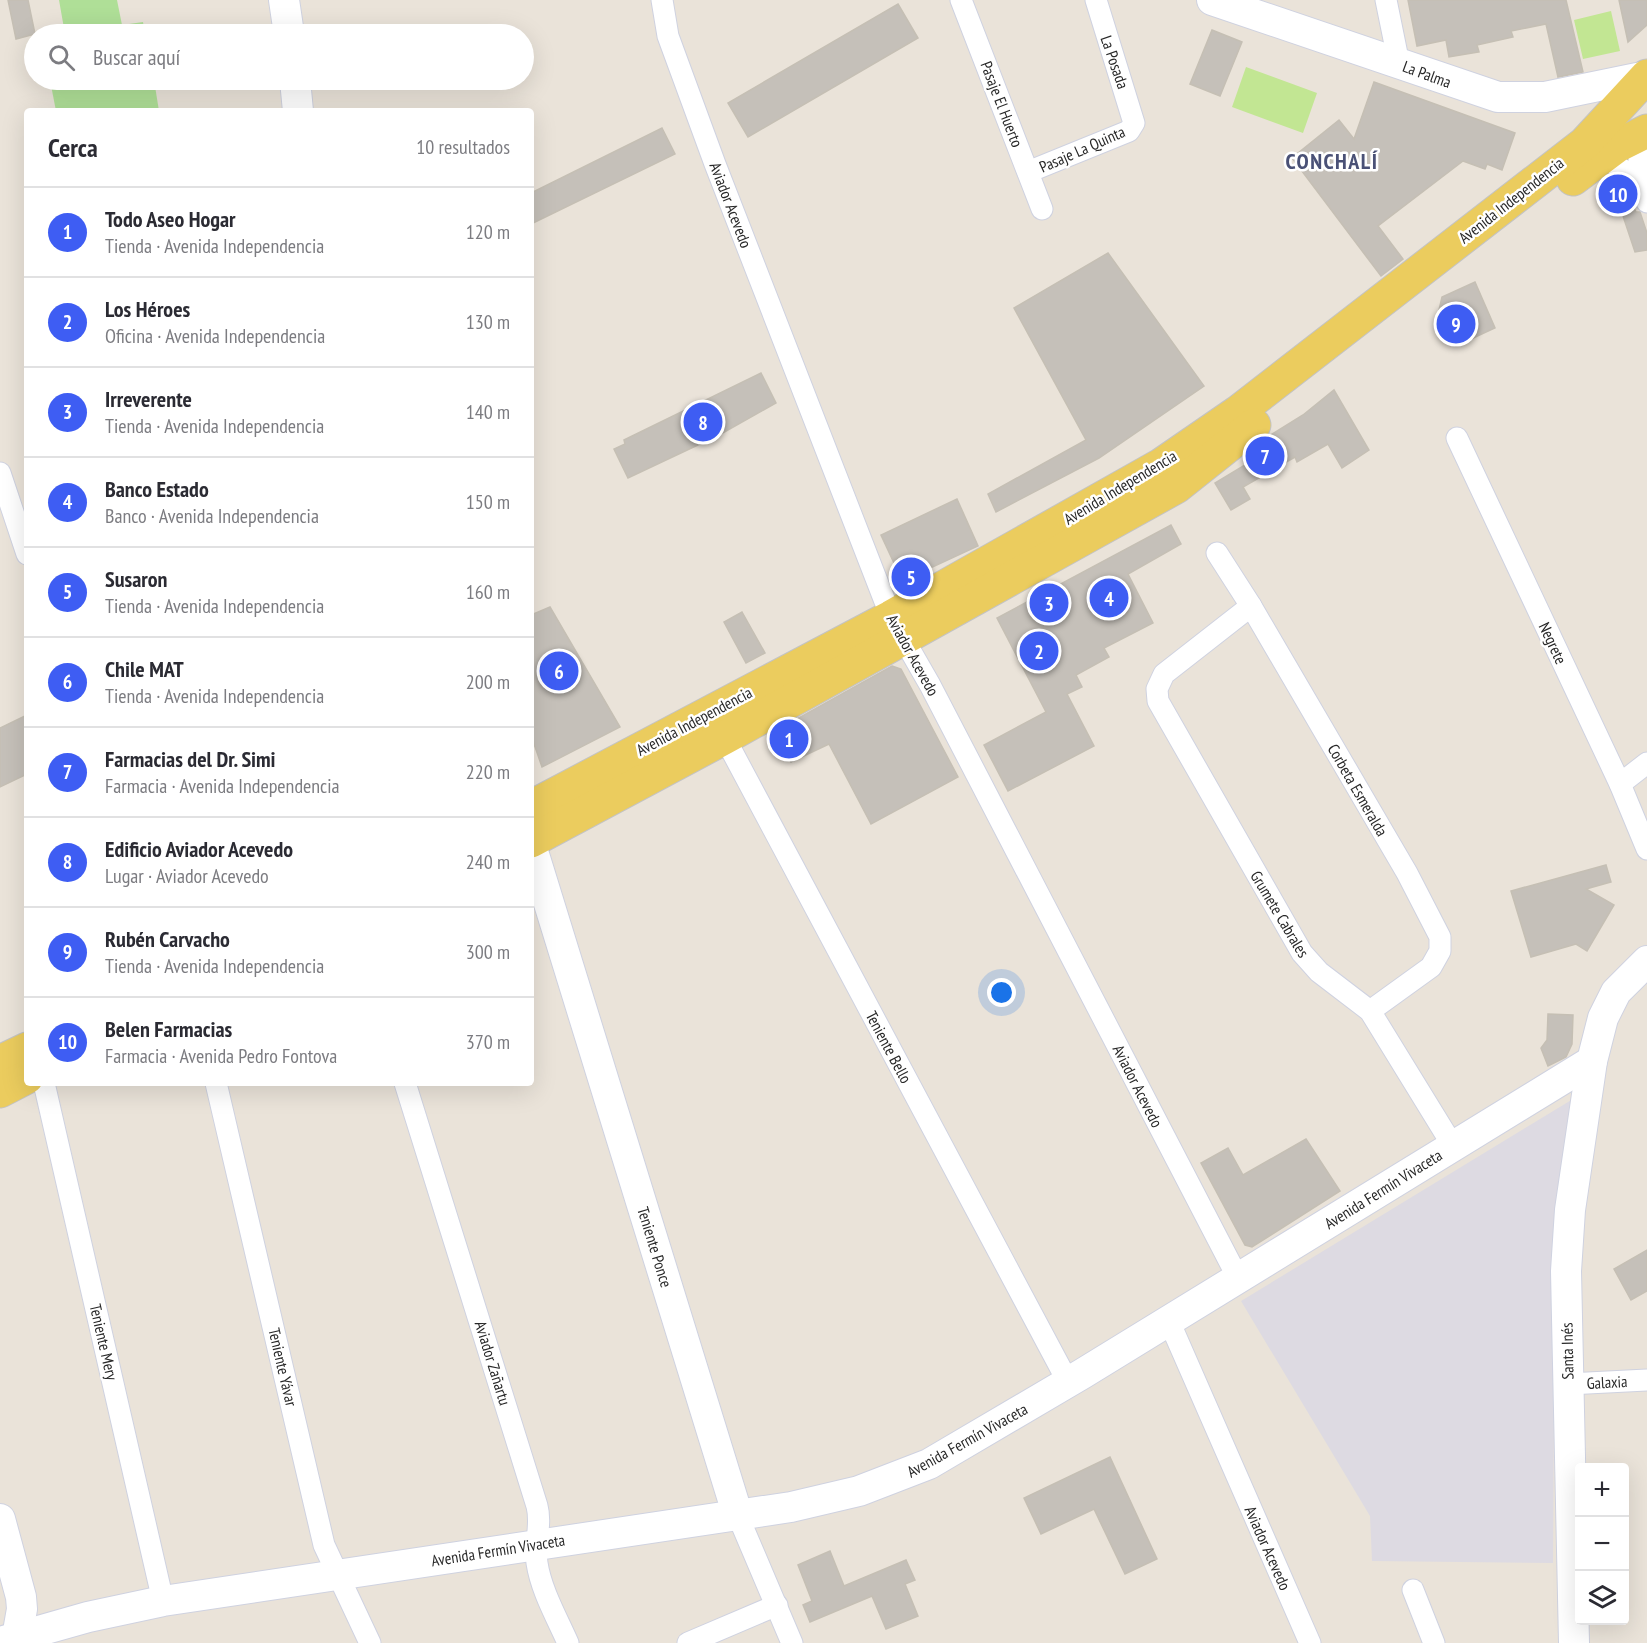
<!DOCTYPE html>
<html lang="es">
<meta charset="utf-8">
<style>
:root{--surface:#fff;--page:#f2f2f3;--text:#2b2b33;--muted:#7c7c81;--line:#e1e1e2;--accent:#3e5df3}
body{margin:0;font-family:"PT Sans Narrow",sans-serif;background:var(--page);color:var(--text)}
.controls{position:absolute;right:18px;bottom:18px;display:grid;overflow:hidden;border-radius:6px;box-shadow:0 6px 24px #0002}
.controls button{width:54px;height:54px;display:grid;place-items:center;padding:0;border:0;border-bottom:2px solid var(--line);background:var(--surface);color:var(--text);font:30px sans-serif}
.you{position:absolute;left:1002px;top:993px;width:21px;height:21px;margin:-15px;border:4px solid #fff;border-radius:50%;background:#1a73e8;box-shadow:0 0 0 9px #1a73e833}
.badge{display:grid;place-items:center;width:39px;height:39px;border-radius:50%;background:var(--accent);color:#fff;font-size:20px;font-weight:700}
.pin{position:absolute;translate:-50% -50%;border:3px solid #fff;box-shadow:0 2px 6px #0006}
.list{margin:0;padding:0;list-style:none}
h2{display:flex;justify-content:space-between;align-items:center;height:78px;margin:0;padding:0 24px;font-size:26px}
h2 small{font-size:20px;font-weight:400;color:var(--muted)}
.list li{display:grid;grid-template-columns:39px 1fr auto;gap:18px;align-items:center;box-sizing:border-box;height:90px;padding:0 24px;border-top:2px solid var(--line)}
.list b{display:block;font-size:22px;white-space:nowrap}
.list p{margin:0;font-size:20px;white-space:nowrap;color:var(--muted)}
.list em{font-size:20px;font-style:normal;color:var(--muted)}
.icon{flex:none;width:33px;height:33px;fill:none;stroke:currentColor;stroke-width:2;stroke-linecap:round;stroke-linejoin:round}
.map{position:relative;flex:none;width:1647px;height:1643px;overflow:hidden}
.search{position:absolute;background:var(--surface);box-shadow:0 6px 24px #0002;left:24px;top:24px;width:510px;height:66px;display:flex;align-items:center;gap:15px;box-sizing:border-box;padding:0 21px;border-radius:33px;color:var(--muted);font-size:22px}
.panel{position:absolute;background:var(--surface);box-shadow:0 6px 24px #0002;left:24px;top:108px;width:510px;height:978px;border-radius:6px}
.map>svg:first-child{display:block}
.industrial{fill:#dddae2}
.green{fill:#afdf97}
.pitch{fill:#c2e693}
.building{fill:#c5c0b9;stroke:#c5bfb4;stroke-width:1.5}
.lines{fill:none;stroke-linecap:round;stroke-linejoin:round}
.street-casing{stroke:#cfd2e0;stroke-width:23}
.secondary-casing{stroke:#cfd2e0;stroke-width:32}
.primary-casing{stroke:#c3c3c3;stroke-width:35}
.street{stroke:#fff;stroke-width:21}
.secondary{stroke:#fff;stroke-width:30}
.primary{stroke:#ebcc5e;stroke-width:33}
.labels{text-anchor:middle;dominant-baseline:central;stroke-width:5;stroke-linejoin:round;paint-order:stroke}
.street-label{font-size:16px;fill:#282828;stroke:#fff}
.district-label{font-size:22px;font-weight:bold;letter-spacing:1.5px;fill:#4a5176;stroke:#fff}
</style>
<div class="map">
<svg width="1647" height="1643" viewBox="0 0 1647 1643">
<rect width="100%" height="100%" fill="#eae3d9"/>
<polygon class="industrial" points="1573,1099 1555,1216 1553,1563 1372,1561 1370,1516 1241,1301"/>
<g class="green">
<polygon points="59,0 117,0 122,25 143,22 145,34 65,34"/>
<polygon points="50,80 154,80 159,111 56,111"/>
</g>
<g class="pitch">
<polygon points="1611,11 1620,51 1583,59 1574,20"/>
<polygon points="1246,67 1317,93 1303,133 1232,107"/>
</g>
<g class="building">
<polygon points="8,0 28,0 35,34 16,39"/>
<polygon points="1408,0 1566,0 1583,72 1558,77 1546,24 1511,31 1513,37 1477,45 1479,52 1449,57 1446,40 1417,46"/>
<polygon points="1619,0 1647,0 1647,25 1628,42"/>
<polygon points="898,4 918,38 748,137 728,103"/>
<polygon points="1212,30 1242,42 1220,96 1190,84"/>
<polygon points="1374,82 1515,133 1502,170 1487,164 1485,169 1463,161 1378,226 1403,259 1381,276 1292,158 1339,120 1354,139"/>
<polygon points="662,128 675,154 531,224 531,193"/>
<polygon points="1609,175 1622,185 1636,212 1640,212 1647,233 1647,250 1635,252 1621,210 1618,211 1602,181"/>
<polygon points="1108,253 1204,386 1099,458 996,512 988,494 1086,440 1014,308"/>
<polygon points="1475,282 1495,328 1456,346 1439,310 1442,297"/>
<polygon points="761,373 776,403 719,435 628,478 614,449 625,444 624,440"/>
<polygon points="1334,390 1369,450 1342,468 1328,444 1297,462 1295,457 1243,487 1250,499 1231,510 1215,483 1255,459 1251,452 1269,436 1303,415"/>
<polygon points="957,499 978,546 928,569 930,573 908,584 901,578 881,535"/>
<polygon points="1171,525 1181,544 1128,574 1153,623 1104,648 1109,657 1076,675 1082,687 1067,694 1094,746 1008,791 984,745 1046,712 997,618"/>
<polygon points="550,607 620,727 542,767 531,735 531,615"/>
<polygon points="742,612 765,653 746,663 724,622"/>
<polygon points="892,666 901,669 958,777 871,824 829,744 791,762 777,730"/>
<polygon points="27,715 27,774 0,787 0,728"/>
<polygon points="1606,865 1611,882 1586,889 1614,905 1587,951 1576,944 1531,957 1511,891"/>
<polygon points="1548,1014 1573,1015 1572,1044 1566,1057 1548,1066 1541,1048 1547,1040"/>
<polygon points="1306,1139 1340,1191 1252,1247 1245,1245 1201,1163 1228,1148 1243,1175"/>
<polygon points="1647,1250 1647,1291 1631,1300 1614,1269"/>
<polygon points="1110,1457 1157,1559 1125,1574 1094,1509 1041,1534 1024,1498"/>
<polygon points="830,1551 844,1586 906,1560 915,1580 905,1584 918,1616 886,1629 872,1596 810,1622 803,1605 812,1601 798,1565"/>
</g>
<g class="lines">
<g class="street-casing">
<g id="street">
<polyline points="662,0 668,36 715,164 891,617 930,685 1238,1278"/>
<polyline points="961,0 1042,209"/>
<polyline points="1386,0 1399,64"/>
<polyline points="1596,150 1634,178 1647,202"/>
<polyline points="1028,172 1129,131 1134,123 1096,0"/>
<polyline points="1639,185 1639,158 1647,136"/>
<polyline points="1457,438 1620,784 1647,849"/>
<polyline points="0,473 27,554"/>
<polyline points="1217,553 1251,606 1407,873 1440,937 1440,951 1431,967 1370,1011"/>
<polyline points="1251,606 1164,674 1157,689 1158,701 1302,953 1319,972 1370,1011 1453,1146"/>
<polyline points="720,729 1068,1382"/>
<polyline points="1620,784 1647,763"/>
<polyline points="44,1083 163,1601"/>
<polyline points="216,1083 324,1545 370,1643"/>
<path d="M405 1083 537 1506C542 1525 534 1543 537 1563 541 1590 557 1618 568 1643"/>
<polyline points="1169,1321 1310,1643"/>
<polyline points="1568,1384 1647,1380"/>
<polyline points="738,1516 792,1643"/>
<polyline points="1413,1590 1434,1643"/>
<polyline points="688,1643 777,1605"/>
</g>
</g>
<g class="secondary-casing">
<g id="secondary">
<polyline points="284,0 289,34"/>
<polyline points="1212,0 1498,97 1545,97 1647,76"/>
<polyline points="295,80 298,111"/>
<polyline points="531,845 738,1516"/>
<polyline points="0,1519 21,1597 22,1609 16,1643"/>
<polyline points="0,1642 88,1617 163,1601 791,1507 859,1491 929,1464 1082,1374 1592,1061"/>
<polyline points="1574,1643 1566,1271 1570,1210 1592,1061 1603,1018 1616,992 1647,961"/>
</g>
</g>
<g class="primary-casing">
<g id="primary">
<polyline points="1573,179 1617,146 1647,131"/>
<polyline points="531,807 891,617 1161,465 1238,412 1585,143 1647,76"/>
<polyline points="531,841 724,738 1176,487 1254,425"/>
<polyline points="0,1062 27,1049"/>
<polyline points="0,1091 27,1077"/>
</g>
</g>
<use href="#street" class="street"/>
<use href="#secondary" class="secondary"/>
<use href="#primary" class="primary"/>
</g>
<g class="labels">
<g class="street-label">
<text transform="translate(1115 62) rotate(71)">La Posada</text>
<text transform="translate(1427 74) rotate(20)">La Palma</text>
<text transform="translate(1002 104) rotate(69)">Pasaje El Huerto</text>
<text transform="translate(1082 149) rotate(-24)">Pasaje La Quinta</text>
<text transform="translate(1511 200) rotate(-38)">Avenida Independencia</text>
<text transform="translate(731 205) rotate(69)">Aviador Acevedo</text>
<text transform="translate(1120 487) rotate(-31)">Avenida Independencia</text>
<text transform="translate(1553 643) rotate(65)">Negrete</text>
<text transform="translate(913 655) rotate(61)">Aviador Acevedo</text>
<text transform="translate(694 721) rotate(-28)">Avenida Independencia</text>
<text transform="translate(1358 790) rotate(60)">Corbeta Esmeralda</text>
<text transform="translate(1280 914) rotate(59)">Grumete Cabrales</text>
<text transform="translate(889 1047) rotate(62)">Teniente Bello</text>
<text transform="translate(1138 1086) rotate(63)">Aviador Acevedo</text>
<text transform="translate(1383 1189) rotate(-32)">Avenida Fermín Vivaceta</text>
<text transform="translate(655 1247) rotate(73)">Teniente Ponce</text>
<text transform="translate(104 1342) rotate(77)">Teniente Mery</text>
<text transform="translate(1567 1351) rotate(-91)">Santa Inés</text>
<text transform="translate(493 1363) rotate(73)">Aviador Zañartu</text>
<text transform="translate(283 1367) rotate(77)">Teniente Yávar</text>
<text transform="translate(1607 1382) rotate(-3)">Galaxia</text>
<text transform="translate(967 1440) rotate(-29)">Avenida Fermín Vivaceta</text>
<text transform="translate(1268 1548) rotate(66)">Aviador Acevedo</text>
<text transform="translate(498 1550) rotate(-9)">Avenida Fermín Vivaceta</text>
</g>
<g class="district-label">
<text x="1332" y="161">CONCHALÍ</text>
</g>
</g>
</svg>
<div class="controls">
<button>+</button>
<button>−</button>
<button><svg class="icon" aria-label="layers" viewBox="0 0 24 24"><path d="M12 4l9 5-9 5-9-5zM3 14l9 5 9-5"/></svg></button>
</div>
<div class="you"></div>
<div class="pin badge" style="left:789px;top:739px">1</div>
<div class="pin badge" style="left:1039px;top:651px">2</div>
<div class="pin badge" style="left:1049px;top:603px">3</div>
<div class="pin badge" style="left:1109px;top:598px">4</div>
<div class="pin badge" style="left:911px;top:577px">5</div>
<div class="pin badge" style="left:559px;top:671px">6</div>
<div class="pin badge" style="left:1265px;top:456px">7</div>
<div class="pin badge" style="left:703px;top:422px">8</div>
<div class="pin badge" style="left:1456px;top:324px">9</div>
<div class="pin badge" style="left:1618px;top:194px">10</div>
<div class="search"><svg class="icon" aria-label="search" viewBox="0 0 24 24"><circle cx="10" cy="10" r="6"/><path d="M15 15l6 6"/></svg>Buscar aquí</div>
<section class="panel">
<h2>Cerca<small>10 resultados</small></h2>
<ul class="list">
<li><span class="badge">1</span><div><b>Todo Aseo Hogar</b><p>Tienda · Avenida Independencia</p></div><em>120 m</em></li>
<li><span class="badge">2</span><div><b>Los Héroes</b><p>Oficina · Avenida Independencia</p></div><em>130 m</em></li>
<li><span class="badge">3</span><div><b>Irreverente</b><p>Tienda · Avenida Independencia</p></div><em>140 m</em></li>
<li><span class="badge">4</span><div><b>Banco Estado</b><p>Banco · Avenida Independencia</p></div><em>150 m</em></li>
<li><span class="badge">5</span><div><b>Susaron</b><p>Tienda · Avenida Independencia</p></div><em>160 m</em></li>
<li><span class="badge">6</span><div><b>Chile MAT</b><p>Tienda · Avenida Independencia</p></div><em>200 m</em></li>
<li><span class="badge">7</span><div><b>Farmacias del Dr. Simi</b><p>Farmacia · Avenida Independencia</p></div><em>220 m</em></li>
<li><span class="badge">8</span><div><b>Edificio Aviador Acevedo</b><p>Lugar · Aviador Acevedo</p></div><em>240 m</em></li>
<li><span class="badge">9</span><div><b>Rubén Carvacho</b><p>Tienda · Avenida Independencia</p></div><em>300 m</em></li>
<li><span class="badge">10</span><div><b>Belen Farmacias</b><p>Farmacia · Avenida Pedro Fontova</p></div><em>370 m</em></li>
</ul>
</section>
</div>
